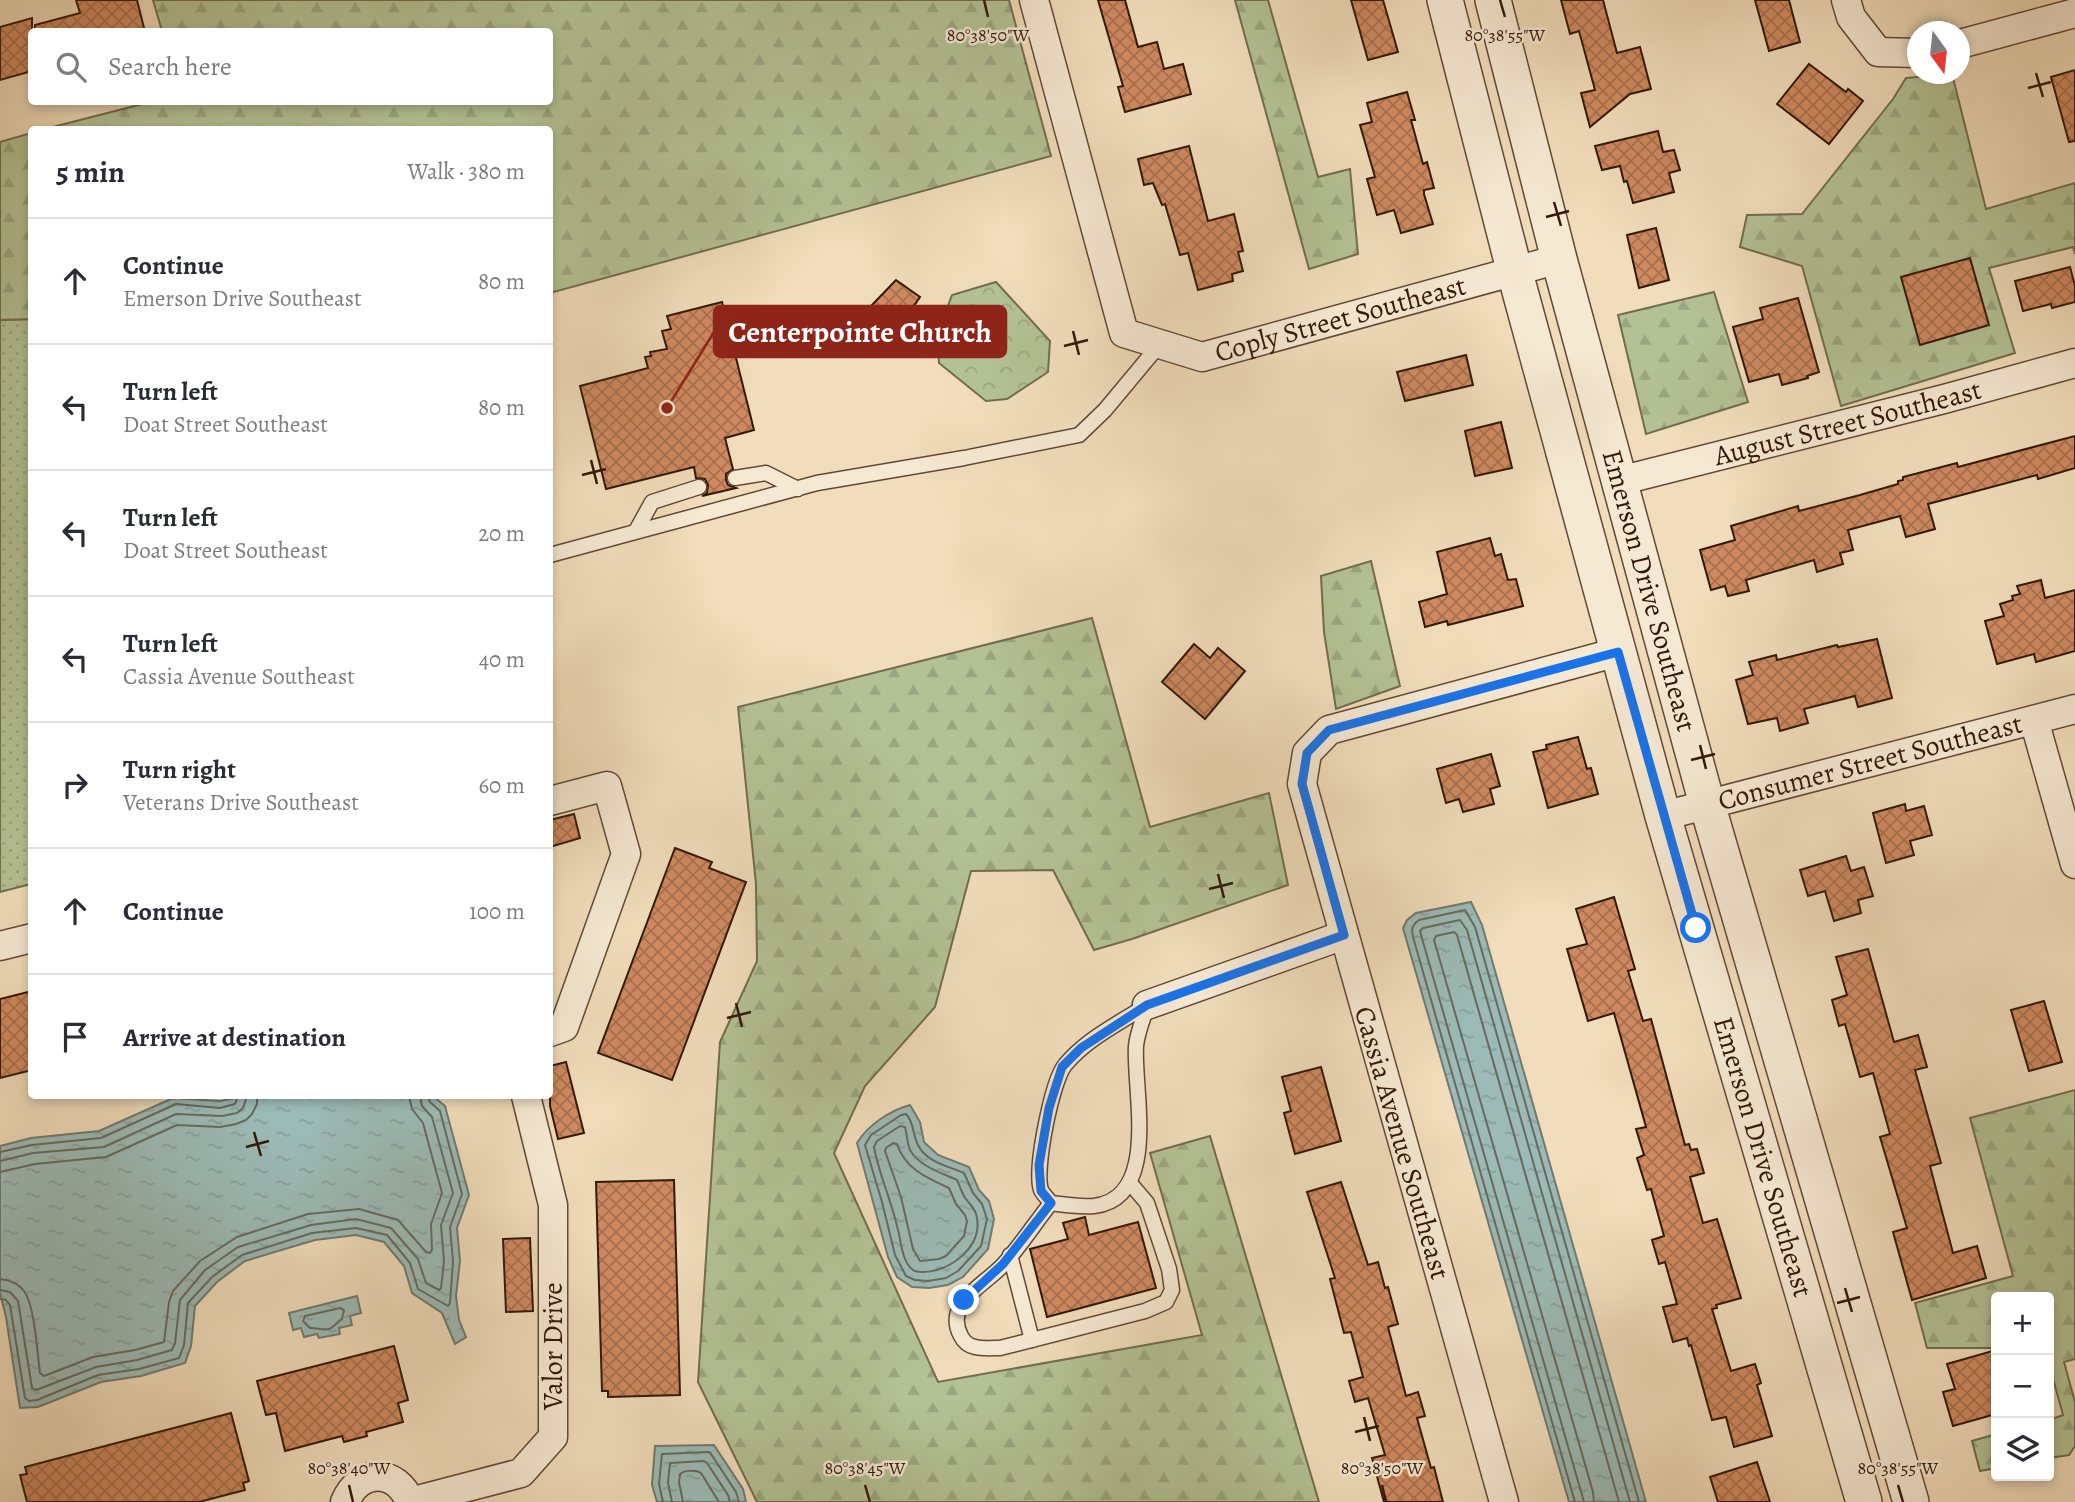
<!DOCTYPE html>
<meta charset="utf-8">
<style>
:root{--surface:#fff;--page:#f2f2f3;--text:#2b2b33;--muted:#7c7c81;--line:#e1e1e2}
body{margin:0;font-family:Alegreya,serif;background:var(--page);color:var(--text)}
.controls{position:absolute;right:21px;bottom:21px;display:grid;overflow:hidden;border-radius:7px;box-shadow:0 4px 10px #0003}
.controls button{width:63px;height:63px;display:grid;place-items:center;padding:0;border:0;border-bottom:2px solid var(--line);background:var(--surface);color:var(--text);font:35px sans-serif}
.compass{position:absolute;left:1907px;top:21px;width:63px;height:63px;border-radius:50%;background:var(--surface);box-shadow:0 4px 10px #0003;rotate:165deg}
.stop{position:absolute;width:21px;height:21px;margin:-16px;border:5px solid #1a73e8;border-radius:50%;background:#fff}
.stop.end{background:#1a73e8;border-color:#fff;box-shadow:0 2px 7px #0008}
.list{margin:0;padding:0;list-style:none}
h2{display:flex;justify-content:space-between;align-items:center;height:91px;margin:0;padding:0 28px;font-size:30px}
h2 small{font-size:23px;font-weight:400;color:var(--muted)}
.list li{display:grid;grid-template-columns:46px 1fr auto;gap:21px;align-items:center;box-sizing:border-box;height:126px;padding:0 28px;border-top:2px solid var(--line)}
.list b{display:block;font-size:26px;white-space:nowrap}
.list p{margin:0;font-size:23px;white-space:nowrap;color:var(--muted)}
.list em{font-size:23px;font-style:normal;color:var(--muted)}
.icon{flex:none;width:38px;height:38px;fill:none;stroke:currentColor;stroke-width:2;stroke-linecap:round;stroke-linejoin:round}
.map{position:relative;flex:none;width:2075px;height:1502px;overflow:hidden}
.search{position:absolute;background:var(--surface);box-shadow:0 4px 10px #0003;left:28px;top:28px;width:525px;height:77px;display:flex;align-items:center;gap:18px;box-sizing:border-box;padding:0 24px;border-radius:7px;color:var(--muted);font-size:26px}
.panel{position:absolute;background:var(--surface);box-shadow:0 4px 10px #0003;left:28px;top:126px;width:525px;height:973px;border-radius:7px}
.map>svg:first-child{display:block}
.grass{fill:url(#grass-dots);stroke:#726d4f;stroke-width:2}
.forest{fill:url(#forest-firs);stroke:#726d4f;stroke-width:2}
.park{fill:url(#park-crowns);stroke:#726d4f;stroke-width:2}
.water{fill:url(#water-ripples);stroke:#727a71;stroke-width:2}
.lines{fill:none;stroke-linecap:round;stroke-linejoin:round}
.shore{stroke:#676a60;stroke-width:2}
.building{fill:url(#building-cross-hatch);stroke:#321809;stroke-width:2}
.service-casing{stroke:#624936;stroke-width:17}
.minor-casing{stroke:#624936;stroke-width:31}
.tertiary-casing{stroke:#624936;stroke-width:38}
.service{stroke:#f6e9d3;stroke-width:14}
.minor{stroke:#f6e9d3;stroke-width:28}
.tertiary{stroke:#f6e9d3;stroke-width:35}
.route{stroke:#1a73e8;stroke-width:9}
.ticks{fill:none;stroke:#321809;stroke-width:2.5}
.labels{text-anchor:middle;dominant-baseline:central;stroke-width:5;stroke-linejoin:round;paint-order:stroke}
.street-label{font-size:28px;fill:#321809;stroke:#f6e9d3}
.ticks-label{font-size:18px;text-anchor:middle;fill:#321809;stroke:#f6e9d3;stroke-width:5;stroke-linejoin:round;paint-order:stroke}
.leader{fill:none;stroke:#8f2418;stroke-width:2.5}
.callout-dot{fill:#8f2418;stroke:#f6e9d3;stroke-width:2.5}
.callout{fill:#8f2418;stroke:#8f2418;stroke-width:2.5}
.callout-label{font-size:30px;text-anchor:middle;font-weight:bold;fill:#fff}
</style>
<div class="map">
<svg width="2075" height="1502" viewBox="0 0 2075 1502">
<defs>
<pattern id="grass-dots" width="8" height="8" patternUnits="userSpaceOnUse" patternTransform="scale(1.75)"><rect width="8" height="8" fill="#b3c295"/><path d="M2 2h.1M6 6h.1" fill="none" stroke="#9aa67f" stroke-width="1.8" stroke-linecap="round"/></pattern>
<pattern id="forest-firs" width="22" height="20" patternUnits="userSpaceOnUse" patternTransform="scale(1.75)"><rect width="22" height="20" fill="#b3c295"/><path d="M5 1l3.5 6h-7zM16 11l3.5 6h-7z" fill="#9aa67f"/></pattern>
<pattern id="park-crowns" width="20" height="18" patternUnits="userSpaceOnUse" patternTransform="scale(1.75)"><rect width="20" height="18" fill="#b3c295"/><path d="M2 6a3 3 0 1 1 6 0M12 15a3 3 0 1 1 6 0" fill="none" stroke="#9aa67f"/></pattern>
<pattern id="water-ripples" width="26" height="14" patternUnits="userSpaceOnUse" patternTransform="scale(1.75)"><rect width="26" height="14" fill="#9cbbb6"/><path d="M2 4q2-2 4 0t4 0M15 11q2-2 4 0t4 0" fill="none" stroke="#87a09b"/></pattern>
<pattern id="building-cross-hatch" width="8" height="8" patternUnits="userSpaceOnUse" patternTransform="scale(1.75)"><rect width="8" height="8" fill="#cf8a60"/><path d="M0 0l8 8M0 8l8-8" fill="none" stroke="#a9704d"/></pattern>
</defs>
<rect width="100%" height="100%" fill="#f1ddbb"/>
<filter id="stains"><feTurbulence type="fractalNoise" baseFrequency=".00286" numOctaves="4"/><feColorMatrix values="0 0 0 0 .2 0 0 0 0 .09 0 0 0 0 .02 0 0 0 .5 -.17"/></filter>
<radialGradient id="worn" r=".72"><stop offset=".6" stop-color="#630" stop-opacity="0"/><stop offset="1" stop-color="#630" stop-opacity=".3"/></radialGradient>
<polygon class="grass" points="32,319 31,884 0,892 0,320"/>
<g class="forest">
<polygon points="153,0 1009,0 1051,156 550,293 550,130 45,129 150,102 550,102 550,32 162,31"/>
<polygon points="1235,0 1268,0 1318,177 1350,169 1358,254 1309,269"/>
<polygon points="1952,74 1986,209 2075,183 2075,254 2073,247 1989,268 2015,353 1841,406 1802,266 1740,247 1747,215 1802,214 1893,99 1906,78"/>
<polygon points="31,133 31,319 0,320 0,142"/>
<polygon points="1714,292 1748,402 1646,434 1618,315"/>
<polygon points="1371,561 1400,686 1336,709 1324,632 1321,576"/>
<polygon points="1092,618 1150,827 1269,793 1288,885 1132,939 1094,950 1053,870 971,871 935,1007 865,1086 834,1153 938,1382 1202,1335 1150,1153 1210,1136 1319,1502 757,1502 698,1382 720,1042 757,961 756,884 738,707"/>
<polygon points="2075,1090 2075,1359 2064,1362 2075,1402 2075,1446 2069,1455 2049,1458 2049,1420 2063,1415 2049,1364 2049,1297 1996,1297 1996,1348 1927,1348 1915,1303 2013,1276 1970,1118"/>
<polygon points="1996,1434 1996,1468 1980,1471 1972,1441"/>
</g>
<polygon class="park" points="996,282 1050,341 1048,372 1007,399 986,401 939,363 937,335 952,295"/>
<g class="water">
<polygon points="1471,902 1482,925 1646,1502 1569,1502 1403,928 1407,920 1416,913"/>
<polygon points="247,1096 433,1096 445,1106 469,1195 457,1228 460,1261 456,1296 459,1320 466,1337 455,1344 442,1313 412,1293 404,1266 384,1242 356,1235 315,1240 245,1261 217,1282 195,1306 191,1346 185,1363 141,1376 101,1382 38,1407 20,1408 6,1317 0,1293 0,1146 31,1138 99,1131 173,1098 220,1101"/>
<path d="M910 1105 920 1122 924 1142 938 1155 969 1167 979 1190 989 1201 994 1219 988 1249 963 1277 948 1285 929 1288 912 1287 897 1277 888 1257 857 1143C868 1125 889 1111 910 1105Z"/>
<polygon points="357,1296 361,1313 350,1316 352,1325 339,1328 340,1334 319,1338 317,1334 304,1337 301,1328 293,1330 289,1313"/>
<polygon points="714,1445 743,1489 746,1502 657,1502 652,1485 655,1446"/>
</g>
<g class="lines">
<g class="shore">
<path d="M906 1114C915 1124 912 1134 918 1145 926 1162 948 1166 964 1173L973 1193 982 1204 987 1219 981 1246 958 1271 946 1278 928 1281 915 1280 906 1276 895 1255 882 1202 865 1145 871 1135 901 1115Z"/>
<path d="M900 1126 905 1127C907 1134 907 1143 910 1150 920 1167 940 1172 957 1180 960 1186 962 1194 966 1199 971 1206 976 1209 977 1218 982 1247 950 1272 923 1272 919 1272 916 1272 913 1270 902 1262 901 1241 898 1230 892 1202 879 1175 874 1147L877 1141Z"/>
<path d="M893 1143 897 1144C905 1169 927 1178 949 1188L956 1204 965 1215 967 1221 964 1236 946 1256 939 1259 920 1261 913 1249 901 1197 885 1151 886 1148Z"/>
<polyline points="0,1152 32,1145 101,1138 176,1104 220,1108 235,1104 238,1096"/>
<polyline points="0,1161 33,1153 104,1147 176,1114 222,1116 237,1113 243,1108 247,1096"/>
<polyline points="0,1172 35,1164 106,1157 177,1125 220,1127 236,1124 246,1120 252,1114 257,1104 257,1096"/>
<path d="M0 1279C10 1280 18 1283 24 1291 35 1306 37 1352 40 1373L44 1376 93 1357 135 1350 164 1342 169 1302 173 1291 200 1261 237 1237 308 1214 359 1209 398 1220 426 1252 430 1253 432 1250 431 1224 442 1193 423 1123 412 1109 409 1096"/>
<polyline points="0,1290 10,1292 18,1301 32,1388 36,1390 96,1367 137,1360 172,1350 175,1343 180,1300 205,1270 238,1247 311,1225 356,1219 391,1228 418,1259 426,1283 439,1290 441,1288 444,1261 441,1225 453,1193 432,1117 422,1106 420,1096"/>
<polyline points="0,1299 6,1300 10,1305 25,1398 29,1401 37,1400 98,1375 139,1369 179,1358 184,1345 188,1303 212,1277 242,1255 312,1233 356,1228 387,1235 410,1263 418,1289 448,1306 450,1303 453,1261 450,1227 462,1194 440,1111 430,1102 428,1096"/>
<path d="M340 1308 344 1310 342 1319C338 1321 335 1326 331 1328 325 1332 316 1327 310 1328L303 1321 305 1316Z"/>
<polyline points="663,1502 659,1484 662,1454 709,1452 711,1454 736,1492 739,1502"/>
<polyline points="672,1502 668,1483 670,1463 704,1461 707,1463 728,1495 730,1502"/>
<path d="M683 1502 679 1482 680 1474C684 1470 696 1470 701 1473L719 1502"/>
<path d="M1575 1502 1415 944C1412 933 1409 927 1419 920L1465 910 1475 927 1639 1502"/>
<polyline points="1584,1502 1423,942 1420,931 1423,928 1460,920 1467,930 1630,1502"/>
<polyline points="1594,1502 1593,1492 1434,940 1436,936 1454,932 1457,935 1619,1502"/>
</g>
</g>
<g class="building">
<polygon points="76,0 137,0 145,32 35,32 35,25 80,13"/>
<polygon points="1098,0 1125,0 1138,47 1157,42 1164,69 1183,64 1191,94 1125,112 1118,87 1123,86"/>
<polygon points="1351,0 1383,0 1398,52 1368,60"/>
<polygon points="1561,0 1603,0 1617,53 1640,47 1651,89 1630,94 1590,127 1581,93 1595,90 1579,31 1570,34"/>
<polygon points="1755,0 1789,0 1800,42 1769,51"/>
<polygon points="32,18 32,71 0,80 0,27"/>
<polygon points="1809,64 1846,92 1848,89 1863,101 1829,144 1777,104"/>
<polygon points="2075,70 2075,141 2069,142 2051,77"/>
<polygon points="1407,92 1415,120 1411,120 1423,164 1427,162 1434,188 1424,190 1424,194 1433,224 1401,233 1394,210 1377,215 1367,179 1375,177 1360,125 1372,122 1367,103"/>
<polygon points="1658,131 1663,152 1674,150 1680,170 1669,173 1674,192 1633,203 1627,181 1624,182 1620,166 1602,170 1595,146"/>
<polygon points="1189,146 1208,221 1234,214 1243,251 1238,252 1243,271 1232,274 1233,281 1198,290 1188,253 1180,255 1165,204 1162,205 1153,183 1144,185 1138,159"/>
<polygon points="1656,228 1669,280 1639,288 1627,235"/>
<polygon points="1970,258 1989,325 1920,345 1901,277"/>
<polygon points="2070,267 2075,286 2075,302 2052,308 2051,304 2023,311 2015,281"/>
<polygon points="896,280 920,297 899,328 872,305"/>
<polygon points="1798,298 1819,372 1807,376 1808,378 1782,385 1779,374 1749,382 1733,327 1763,319 1760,308"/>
<polygon points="722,302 754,430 725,438 733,469 726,474 726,480 728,485 736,488 702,496 707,493 708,485 705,479 696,478 694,467 606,489 580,386 648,368 645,357 651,356 650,352 667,349 662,331 671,329 667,316"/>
<polygon points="1466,355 1473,385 1405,401 1397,372"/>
<polygon points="1501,422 1512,468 1475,476 1465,431"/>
<polygon points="2075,436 2075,468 2038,479 2037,475 1928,504 1935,529 1906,537 1900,516 1848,530 1853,550 1840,553 1843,564 1817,572 1814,560 1746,580 1749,591 1728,596 1725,586 1711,590 1700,550 1735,540 1731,526 1798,506 1799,511 1860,495 1898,484 1898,481 1903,480 1903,477 1957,463 1958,467"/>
<polygon points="1490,538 1495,556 1501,554 1508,580 1516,579 1523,606 1448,625 1447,621 1425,627 1419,602 1447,594 1437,552"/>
<polygon points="2041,580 2045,598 2075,590 2075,651 2036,662 2034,654 1997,664 1985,621 2004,616 2000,604 2013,600 2012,596 2020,594 2017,586"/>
<polygon points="1877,639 1892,698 1858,707 1855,696 1804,709 1808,723 1780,731 1777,718 1748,724 1736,680 1753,675 1749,662 1776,655 1777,660 1837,645 1838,647"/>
<polygon points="1194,644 1210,658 1218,648 1245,671 1205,719 1162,682"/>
<polygon points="1578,737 1587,769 1591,768 1598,794 1548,808 1533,752 1547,749 1546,745"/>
<polygon points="1491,754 1500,786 1490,789 1494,804 1463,812 1459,799 1446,803 1437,769"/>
<polygon points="1905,804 1906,811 1924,806 1932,835 1910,841 1914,855 1886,863 1873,813"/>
<polygon points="574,814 580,838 550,847 550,820"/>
<polygon points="675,848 712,862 709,868 746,882 672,1080 598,1053"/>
<polygon points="1846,856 1851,871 1864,867 1873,896 1858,900 1861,913 1834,921 1825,891 1808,896 1800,870"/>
<polygon points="1614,897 1635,969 1628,971 1643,1021 1651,1019 1685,1145 1689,1144 1691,1150 1697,1149 1704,1173 1690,1177 1703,1223 1717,1219 1741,1298 1716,1305 1717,1308 1712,1309 1731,1371 1755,1364 1761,1383 1757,1385 1772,1436 1734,1447 1726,1417 1712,1420 1691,1345 1689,1346 1687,1338 1673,1342 1663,1307 1677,1304 1665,1262 1659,1264 1652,1240 1664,1236 1651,1189 1647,1190 1637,1158 1644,1155 1636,1129 1646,1127 1614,1013 1588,1021 1567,949 1587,944 1576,909"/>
<polygon points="1868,949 1894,1042 1918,1035 1927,1067 1915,1070 1941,1163 1930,1166 1953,1253 1977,1246 1986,1278 1912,1300 1893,1232 1907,1228 1880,1137 1890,1134 1873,1073 1860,1077 1845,1024 1839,1026 1832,1000 1847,995 1836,957"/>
<polygon points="32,991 32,1070 0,1078 0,999"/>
<polygon points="2044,1001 2062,1062 2029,1071 2011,1010"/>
<polygon points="566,1062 584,1133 558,1139 550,1106 550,1066"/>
<polygon points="1321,1067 1341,1141 1295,1154 1284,1113 1291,1111 1282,1077"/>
<polygon points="674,1180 680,1395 608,1397 608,1391 602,1391 596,1182"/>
<polygon points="1341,1182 1368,1265 1378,1262 1385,1288 1388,1287 1398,1324 1388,1327 1406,1396 1418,1392 1425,1416 1417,1418 1431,1468 1434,1467 1443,1502 1384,1502 1372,1458 1385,1455 1368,1398 1355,1402 1349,1381 1363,1377 1351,1332 1344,1333 1330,1279 1335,1278 1307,1192"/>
<polygon points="1085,1217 1089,1235 1138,1222 1156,1288 1047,1317 1030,1249 1068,1239 1063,1223"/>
<polygon points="530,1238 533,1311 506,1312 503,1239"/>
<polygon points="394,1346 408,1400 398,1403 403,1422 366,1432 367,1436 344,1442 342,1436 285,1451 276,1413 266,1415 257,1381"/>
<polygon points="1996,1350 1996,1414 1953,1426 1943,1392 1955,1389 1947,1364"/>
<polygon points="231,1413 249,1481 243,1483 245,1490 199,1502 27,1502 20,1475 27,1474 25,1467"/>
<polygon points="1757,1462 1770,1502 1718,1502 1710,1477"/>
</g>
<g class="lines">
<g class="service-casing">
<g id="service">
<polyline points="735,478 766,473 798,489"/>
<polyline points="636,531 652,502 699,487"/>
<polyline points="550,555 817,483 964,458 1079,435 1105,410 1160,344"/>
<path d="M1147 1005C1144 1018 1137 1033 1136 1046 1133 1090 1161 1198 1094 1206 1079 1207 1065 1205 1051 1203 1048 1199 1043 1194 1041 1190 1034 1170 1052 1081 1065 1065 1086 1039 1120 1023 1147 1005Z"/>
<path d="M1051 1203C1035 1223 1021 1245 1004 1264 985 1285 943 1303 961 1336 968 1351 986 1348 1000 1348L1145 1311 1166 1302 1172 1290 1169 1269 1147 1203 1130 1183"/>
<polyline points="1010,1255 1032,1340"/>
</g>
</g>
<g class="minor-casing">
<g id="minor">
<path id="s1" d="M1034 0 1124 333 1202 357 1559 259"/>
<polyline points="1846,0 1851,17 1878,52 1918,53"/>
<polyline points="1960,44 2075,13"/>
<path id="s2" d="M1619 481 1944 399 2075 363"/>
<polyline points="2034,720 2075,864"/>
<polyline points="550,801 607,786 626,854 564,1027 550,1032"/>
<path id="s3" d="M1663 816 2075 709"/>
<polyline points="0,946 32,938"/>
<polyline points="1147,1005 1344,935"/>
<path d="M345 1502C359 1468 397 1468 410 1502"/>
<polyline points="410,1502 521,1473 553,1437 553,1205 526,1096"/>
<polyline points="1504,1502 1302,784 1307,753 1329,730 1618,652"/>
</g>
</g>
<g class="tertiary-casing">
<g id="tertiary">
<path id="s4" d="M1445 0 1515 273 1663 816 1864 1502"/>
<path id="s5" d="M1493 0 1559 259 1707 804 1911 1502"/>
</g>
</g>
<use href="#service" class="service"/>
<use href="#minor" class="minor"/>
<use href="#tertiary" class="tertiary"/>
</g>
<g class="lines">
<polyline class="route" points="964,1300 1003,1264 1051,1203 1041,1191 1039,1165 1049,1108 1062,1067 1081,1048 1147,1005 1344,935 1302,784 1307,753 1329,730 1618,652 1696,928"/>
</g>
<path class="ticks" d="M984 0 988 17M1500 0 1505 17M2036 73 2043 97M2028 88 2051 82M1554 202 1561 226M1546 217 1569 211M1073 331 1079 355M1064 346 1088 340M591 460 597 484M582 475 606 469M1700 745 1706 769M1691 760 1715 754M1218 874 1224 898M1209 889 1233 883M736 1003 742 1027M727 1018 751 1012M254 1132 261 1156M246 1147 269 1141M1845 1288 1852 1312M1837 1303 1860 1297M1364 1417 1370 1441M1355 1432 1379 1426M349 1485 353 1502M865 1485 870 1502M1382 1485 1386 1502M1898 1485 1903 1502"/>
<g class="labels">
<g class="street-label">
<text stroke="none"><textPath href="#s1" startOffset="570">Coply Street Southeast</textPath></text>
<text stroke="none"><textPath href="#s2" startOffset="236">August Street Southeast</textPath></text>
<text stroke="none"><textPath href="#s5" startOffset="611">Emerson Drive Southeast</textPath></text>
<text stroke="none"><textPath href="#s3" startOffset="214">Consumer Street Southeast</textPath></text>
<text transform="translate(1402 1143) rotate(74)">Cassia Avenue Southeast</text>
<text stroke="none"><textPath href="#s4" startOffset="1200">Emerson Drive Southeast</textPath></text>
<text transform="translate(553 1346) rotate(-90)">Valor Drive</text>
</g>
</g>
<g class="ticks-label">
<text x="988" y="41">80°38'50"W</text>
<text x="1505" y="41">80°38'55"W</text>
<text x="349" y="1474">80°38'40"W</text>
<text x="865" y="1474">80°38'45"W</text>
<text x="1382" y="1474">80°38'50"W</text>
<text x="1898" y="1474">80°38'55"W</text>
</g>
<path class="leader" d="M667 408L714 332"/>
<circle class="callout-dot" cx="667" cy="408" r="7"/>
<rect class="callout" x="714" y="306" width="292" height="51" rx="7"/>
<g class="callout-label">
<text x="860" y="342">Centerpointe Church</text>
</g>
<rect width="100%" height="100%" filter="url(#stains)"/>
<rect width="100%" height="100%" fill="url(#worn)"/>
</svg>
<div class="controls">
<button>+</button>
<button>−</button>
<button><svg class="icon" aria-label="layers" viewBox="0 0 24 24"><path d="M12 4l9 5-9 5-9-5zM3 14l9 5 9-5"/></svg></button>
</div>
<svg class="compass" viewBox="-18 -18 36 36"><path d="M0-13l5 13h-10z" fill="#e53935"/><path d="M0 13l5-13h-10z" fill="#7c7c81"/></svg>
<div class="stop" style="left:1696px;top:928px"></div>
<div class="stop end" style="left:964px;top:1300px"></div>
<div class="search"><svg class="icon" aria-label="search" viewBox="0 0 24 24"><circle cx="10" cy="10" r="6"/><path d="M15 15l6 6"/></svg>Search here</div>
<section class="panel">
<h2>5 min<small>Walk · 380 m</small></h2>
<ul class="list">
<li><svg class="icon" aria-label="ahead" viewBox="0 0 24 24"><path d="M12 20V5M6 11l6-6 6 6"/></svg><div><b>Continue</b><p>Emerson Drive Southeast</p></div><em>80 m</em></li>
<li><svg class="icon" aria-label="left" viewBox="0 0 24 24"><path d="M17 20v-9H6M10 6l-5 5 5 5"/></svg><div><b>Turn left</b><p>Doat Street Southeast</p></div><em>80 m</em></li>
<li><svg class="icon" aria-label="left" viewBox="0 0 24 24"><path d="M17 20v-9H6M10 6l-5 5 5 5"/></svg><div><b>Turn left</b><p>Doat Street Southeast</p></div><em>20 m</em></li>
<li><svg class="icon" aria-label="left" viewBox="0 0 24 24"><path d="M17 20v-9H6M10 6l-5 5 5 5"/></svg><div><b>Turn left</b><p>Cassia Avenue Southeast</p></div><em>40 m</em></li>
<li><svg class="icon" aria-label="right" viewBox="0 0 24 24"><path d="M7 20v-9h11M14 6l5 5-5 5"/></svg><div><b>Turn right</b><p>Veterans Drive Southeast</p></div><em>60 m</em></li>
<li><svg class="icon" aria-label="ahead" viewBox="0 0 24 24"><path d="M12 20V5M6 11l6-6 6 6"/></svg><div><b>Continue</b></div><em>100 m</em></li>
<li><svg class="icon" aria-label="arrive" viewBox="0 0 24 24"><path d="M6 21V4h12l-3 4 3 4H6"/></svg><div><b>Arrive at destination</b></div></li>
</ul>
</section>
</div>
